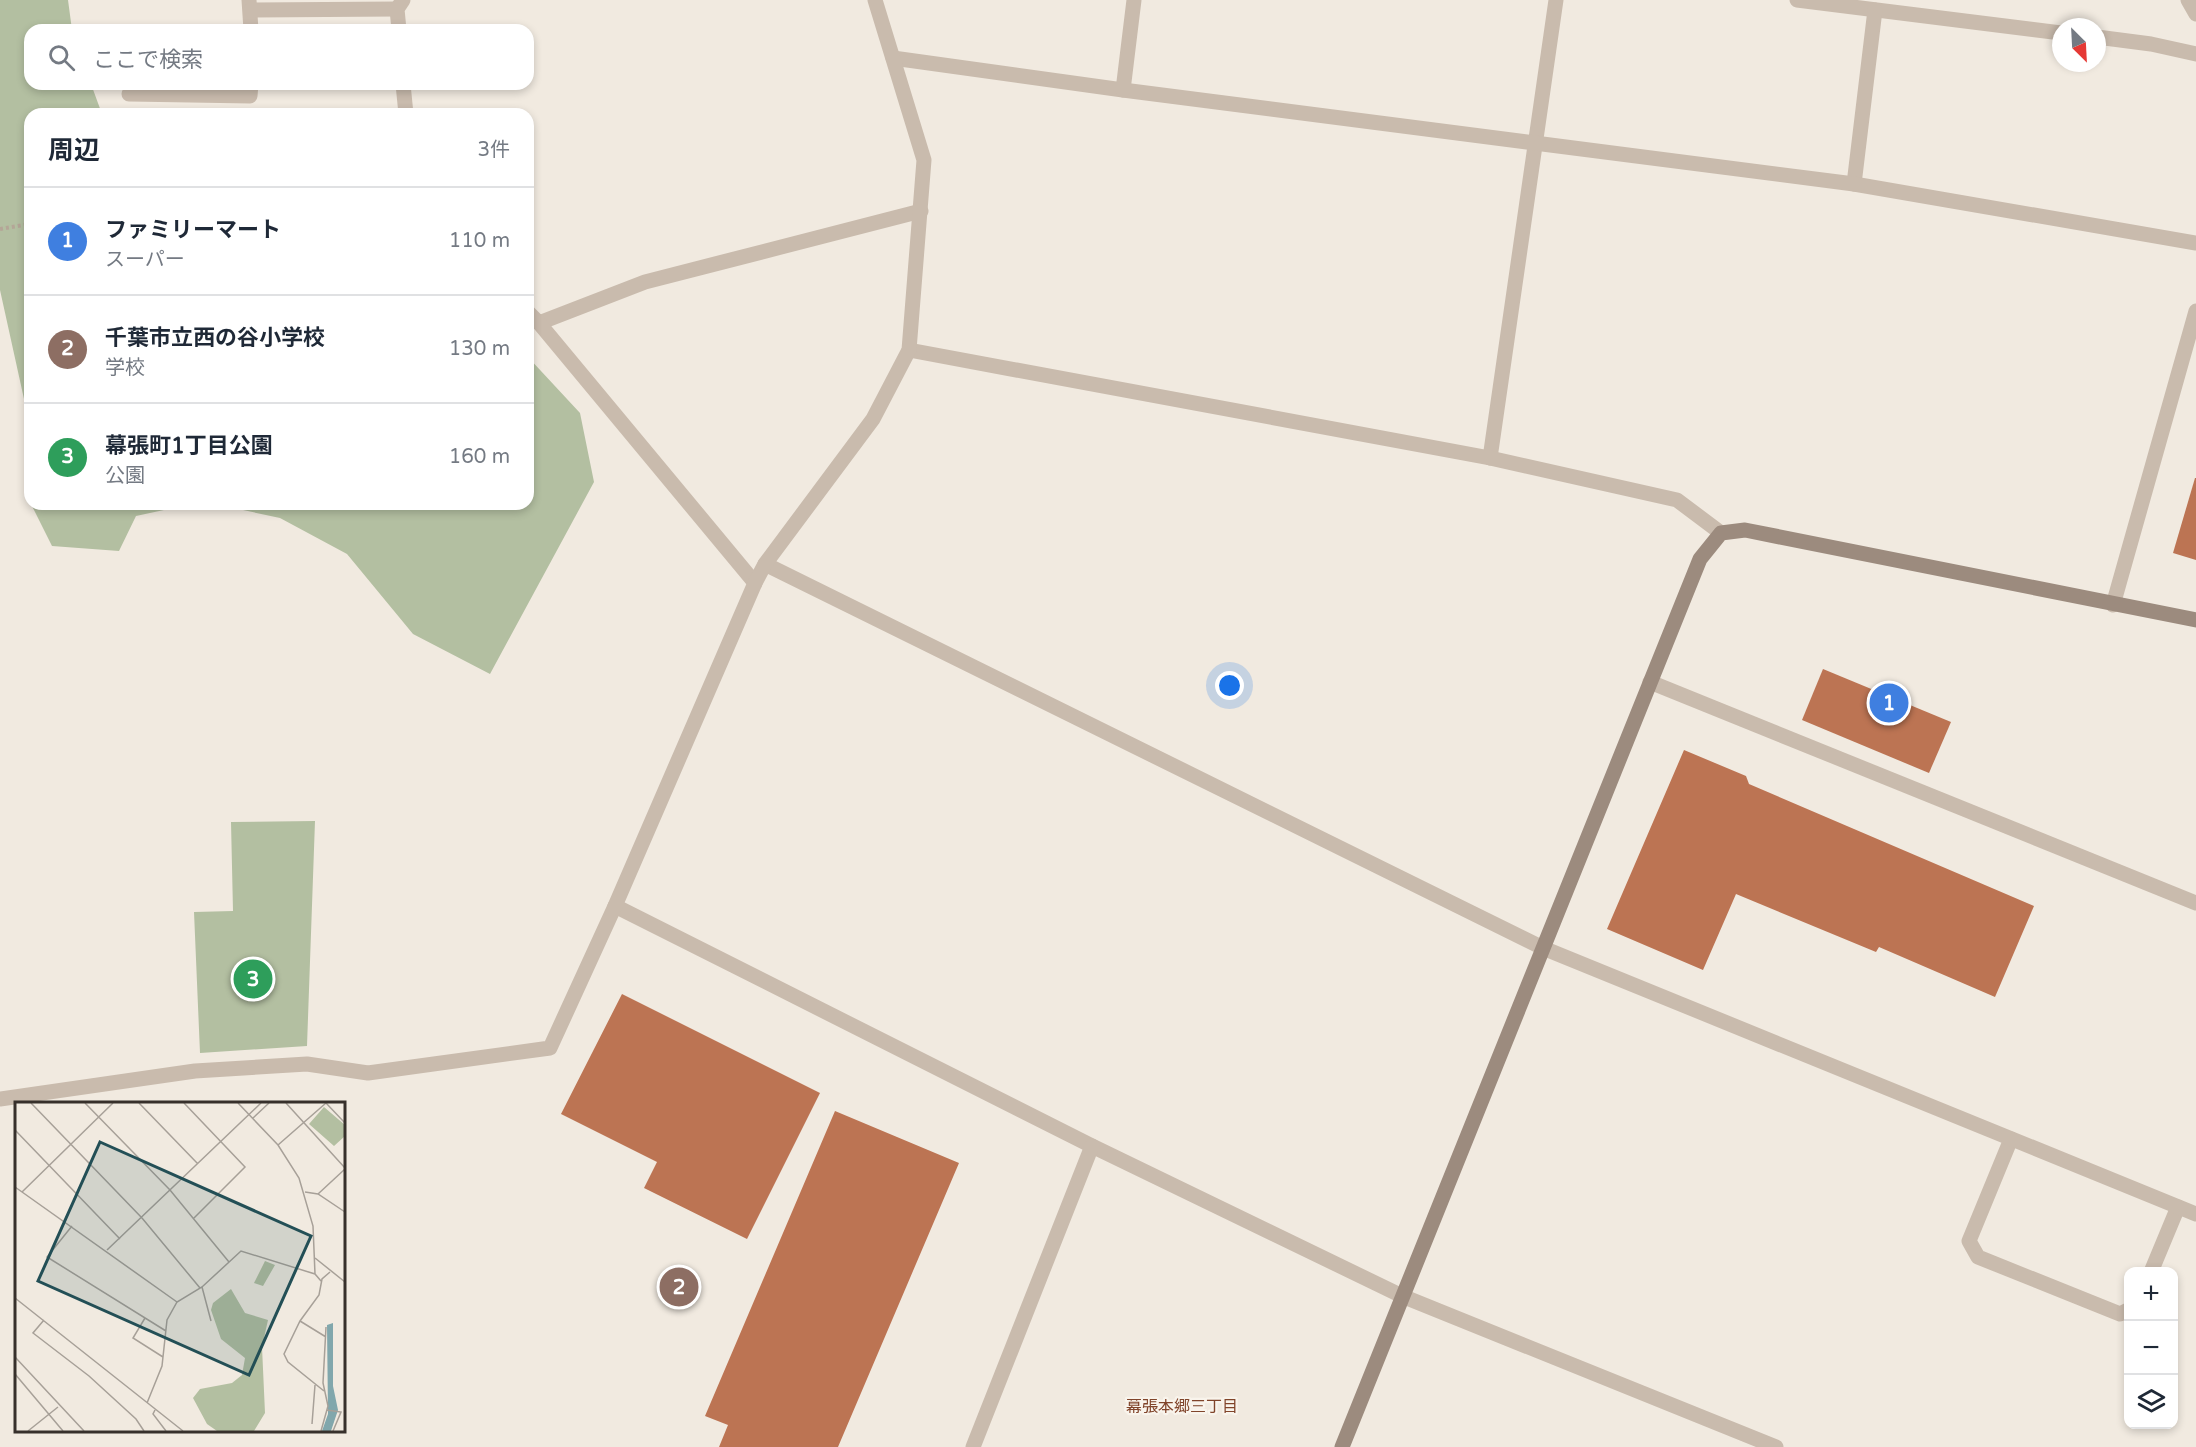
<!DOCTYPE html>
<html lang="ja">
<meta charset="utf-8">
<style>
:root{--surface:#fff;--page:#f2f2f3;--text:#1f2937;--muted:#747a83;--line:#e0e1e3;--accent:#234f56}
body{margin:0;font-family:"Varela Round","Noto Sans JP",sans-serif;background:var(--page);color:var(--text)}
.controls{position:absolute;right:18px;bottom:18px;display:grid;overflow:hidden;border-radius:12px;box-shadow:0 3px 9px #0003}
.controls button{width:54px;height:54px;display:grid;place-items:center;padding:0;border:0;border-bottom:2px solid var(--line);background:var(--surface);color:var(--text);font:30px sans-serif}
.compass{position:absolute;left:2052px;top:18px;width:54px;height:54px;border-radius:50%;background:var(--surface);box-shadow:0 3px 9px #0003;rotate:156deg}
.you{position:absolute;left:1230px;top:686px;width:21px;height:21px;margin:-15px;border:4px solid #fff;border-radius:50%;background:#1a73e8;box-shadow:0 0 0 9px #1a73e833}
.badge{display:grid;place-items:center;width:39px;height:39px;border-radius:50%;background:var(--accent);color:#fff;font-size:20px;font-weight:700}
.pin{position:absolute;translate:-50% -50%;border:3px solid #fff;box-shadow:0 2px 6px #0006}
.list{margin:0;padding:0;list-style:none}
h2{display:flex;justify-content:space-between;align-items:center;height:78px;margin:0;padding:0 24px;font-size:26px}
h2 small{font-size:20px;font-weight:400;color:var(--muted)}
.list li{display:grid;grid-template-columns:39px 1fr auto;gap:18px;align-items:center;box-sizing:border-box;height:108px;padding:0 24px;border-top:2px solid var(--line)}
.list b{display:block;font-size:22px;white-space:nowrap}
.list p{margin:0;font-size:20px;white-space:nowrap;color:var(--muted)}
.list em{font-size:20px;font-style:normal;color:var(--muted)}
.icon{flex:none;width:33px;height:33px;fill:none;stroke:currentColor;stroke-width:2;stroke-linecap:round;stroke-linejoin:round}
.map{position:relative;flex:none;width:2196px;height:1447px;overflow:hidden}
.search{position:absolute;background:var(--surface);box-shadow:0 3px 9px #0003;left:24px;top:24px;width:510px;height:66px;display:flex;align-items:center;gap:15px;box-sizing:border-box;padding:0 21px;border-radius:18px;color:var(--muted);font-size:22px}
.panel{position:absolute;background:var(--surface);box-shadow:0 3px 9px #0003;left:24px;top:108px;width:510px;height:402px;border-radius:18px}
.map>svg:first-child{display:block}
.green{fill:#b3bfa1}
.building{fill:#bc7453}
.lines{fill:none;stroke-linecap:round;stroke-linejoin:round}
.path{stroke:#b4a697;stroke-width:4;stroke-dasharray:3 3;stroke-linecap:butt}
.lane{stroke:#c9bbad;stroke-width:15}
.street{stroke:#c9bbad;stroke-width:15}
.secondary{stroke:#9c8b7e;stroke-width:15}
.labels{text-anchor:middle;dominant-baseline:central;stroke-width:4.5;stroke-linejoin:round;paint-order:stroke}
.neighbourhood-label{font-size:16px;fill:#80442a;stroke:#f9f4ec}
.inset-road{fill:none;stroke:#a7a098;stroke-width:1.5}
.view{fill:#234f56;fill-opacity:0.15;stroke:#234f56;stroke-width:3}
.inset-edge{fill:none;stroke:#37302b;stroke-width:3}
</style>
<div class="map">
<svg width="2196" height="1447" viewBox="0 0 2196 1447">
<rect width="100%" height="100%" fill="#f1eae0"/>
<g class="green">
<polygon points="0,0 68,0 72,30 30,30 30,84 91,84 102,114 30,114 30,501 24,489 24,399 0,290"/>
<polygon points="528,357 580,413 594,482 490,674 413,634 347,554 280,518 215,504 528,504"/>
<polygon points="31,504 192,504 136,516 119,551 52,546"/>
<polygon points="315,821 307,1046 200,1053 194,912 233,911 231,822"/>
</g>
<g class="building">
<polygon points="2195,478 2196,478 2196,560 2173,553"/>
<polygon points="1823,669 1951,722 1929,773 1802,720"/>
<polygon points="1684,750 1746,776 1749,784 2034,906 1995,997 1879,947 1876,952 1736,894 1703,970 1607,929"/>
<polygon points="622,994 820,1093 747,1239 644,1188 657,1162 561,1114"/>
<polygon points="835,1111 959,1163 838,1447 719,1447 728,1425 705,1416"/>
</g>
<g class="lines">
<polyline class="path" points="0,229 30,224"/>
<g class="lane">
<polyline points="249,0 251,30"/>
<polyline points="1797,0 2061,33"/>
<polyline points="2188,0 2196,14"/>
<polyline points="251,10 397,9"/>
<polyline points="399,30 397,9 403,0"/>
<polyline points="2097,37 2151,44 2196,54"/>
<polyline points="403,84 406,114"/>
<polyline points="129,94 250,96 251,84"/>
<polyline points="1854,184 1875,10"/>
<polyline points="528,312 539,323 645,282 921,211"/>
<polyline points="1490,458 1556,0"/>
<polyline points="2011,1139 1969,1241 1978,1257 2120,1314 2128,1310"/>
<polyline points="2151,1272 2178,1207"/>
</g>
<g class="street">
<polyline points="893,58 1123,90 1854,184 2196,243"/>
<polyline points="1123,90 1134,0"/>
<polyline points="539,323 755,583"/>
<polyline points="909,350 1490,458 1677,500 1721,533"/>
<polyline points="765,564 1543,948 2196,1214"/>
<polyline points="2113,605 2196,311"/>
<polyline points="1650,682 2196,903"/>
<polyline points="615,906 1092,1146 1402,1296 1776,1447"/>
<polyline points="0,1099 195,1071 307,1064 368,1073 550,1048 615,906 755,583 765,564 873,419 909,350 924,160 875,0"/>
<polyline points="973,1447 1092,1146"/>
</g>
<polyline class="secondary" points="1342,1447 1700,559 1721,533 1745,530 2196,620"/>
</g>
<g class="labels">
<g class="neighbourhood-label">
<text x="1182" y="1407">幕張本郷三丁目</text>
</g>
</g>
<g transform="translate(15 1102)">
<rect width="330" height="330" fill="#f1eae0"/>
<path d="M309 5 330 23V34L319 44 294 22ZM250 159 260 163 248 184 239 181ZM216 187 230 211 253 218 247 245 250 311 239 329H202L192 322 178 296 185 287 217 281 227 273 230 256 206 237 196 208 198 201Z" fill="#b3bfa1"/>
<path d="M318 221V284L323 308 316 329H307L313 312 312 223Z" fill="#81a7ac"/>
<path class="inset-road" d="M16 1 127 116 185 186M70 1 155 88 214 160M124 1 183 62M169 1 230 65 179 116M223 1 263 43 284 76 298 124 300 172M271 1 330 66M238 16 254 1M0 28 105 137M263 43 311 1 330 21M0 85 162 200M7 90 98 1M290 90 303 92 330 110M303 92 330 67M57 124 32 155 151 229M92 148 246 1M300 156 330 180M187 185 196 219M0 196 168 329M130 216 118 236 148 255M29 218 18 231 74 274 121 317 129 329M285 219 311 235M0 255 69 329M0 272 48 329M309 289 273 260 269 252 285 219 304 193 307 177 315 170M132 301 147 264 152 218 162 200 187 185 226 149 300 172 306 179M140 308 138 312 151 329M312 308 326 310 318 329M297 322 300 283M13 329 43 305M306 329 313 304 308 281 311 225"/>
<path class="view" d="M85 40 296 134 234 273 23 179Z"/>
<rect width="330" height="330" class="inset-edge"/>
</g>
</svg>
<div class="controls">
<button>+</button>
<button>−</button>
<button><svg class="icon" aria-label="layers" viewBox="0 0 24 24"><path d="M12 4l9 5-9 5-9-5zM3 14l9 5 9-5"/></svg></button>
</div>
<svg class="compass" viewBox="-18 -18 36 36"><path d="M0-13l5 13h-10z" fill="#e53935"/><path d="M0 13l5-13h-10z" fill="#747a83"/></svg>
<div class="you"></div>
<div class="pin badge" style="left:1889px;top:703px;background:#3f7fe0">1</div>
<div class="pin badge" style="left:679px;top:1287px;background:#8d6e63">2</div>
<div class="pin badge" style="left:253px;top:979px;background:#2e9e5b">3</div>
<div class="search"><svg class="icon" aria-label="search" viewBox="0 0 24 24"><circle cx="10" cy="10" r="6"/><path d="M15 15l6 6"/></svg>ここで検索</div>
<section class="panel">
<h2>周辺<small>3件</small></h2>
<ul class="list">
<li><span class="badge" style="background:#3f7fe0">1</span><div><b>ファミリーマート</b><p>スーパー</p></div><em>110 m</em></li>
<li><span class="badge" style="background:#8d6e63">2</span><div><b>千葉市立西の谷小学校</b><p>学校</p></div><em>130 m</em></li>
<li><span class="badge" style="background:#2e9e5b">3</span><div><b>幕張町1丁目公園</b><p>公園</p></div><em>160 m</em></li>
</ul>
</section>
</div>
